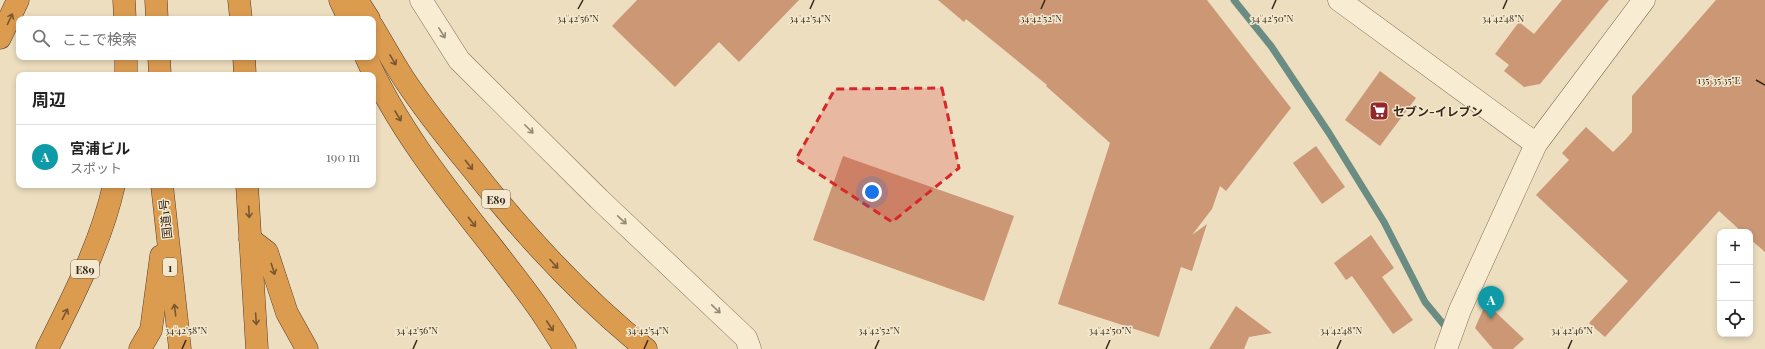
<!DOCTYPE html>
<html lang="ja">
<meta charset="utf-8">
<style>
:root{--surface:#fff;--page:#f6f6f6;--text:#222;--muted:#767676;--line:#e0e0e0;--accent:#93292c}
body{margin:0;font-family:"Playfair Display","Noto Sans JP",serif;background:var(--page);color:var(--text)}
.controls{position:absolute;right:12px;bottom:12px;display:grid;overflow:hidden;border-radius:8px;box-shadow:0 2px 6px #0003}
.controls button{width:36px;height:36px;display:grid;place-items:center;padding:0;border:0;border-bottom:1px solid var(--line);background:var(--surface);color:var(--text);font:20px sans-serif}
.you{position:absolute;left:872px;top:192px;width:14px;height:14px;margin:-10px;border:3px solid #fff;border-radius:50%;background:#1a73e8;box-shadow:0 0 0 6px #1a73e833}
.badge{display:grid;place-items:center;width:26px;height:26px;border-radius:50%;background:var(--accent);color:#fff;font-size:13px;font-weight:700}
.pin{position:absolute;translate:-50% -33px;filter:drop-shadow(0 1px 2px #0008)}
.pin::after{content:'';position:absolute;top:21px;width:14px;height:12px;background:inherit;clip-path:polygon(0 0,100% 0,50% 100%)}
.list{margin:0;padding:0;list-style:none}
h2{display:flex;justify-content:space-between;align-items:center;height:52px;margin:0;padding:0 16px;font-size:17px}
h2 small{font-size:13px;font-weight:400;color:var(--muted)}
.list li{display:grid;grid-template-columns:26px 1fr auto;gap:12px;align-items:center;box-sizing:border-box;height:64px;padding:0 16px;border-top:1px solid var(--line)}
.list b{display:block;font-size:15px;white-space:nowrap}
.list p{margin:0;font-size:13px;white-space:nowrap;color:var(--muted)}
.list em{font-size:13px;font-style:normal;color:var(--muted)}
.icon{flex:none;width:22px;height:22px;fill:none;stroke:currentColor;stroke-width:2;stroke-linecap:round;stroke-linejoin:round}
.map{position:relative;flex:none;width:1765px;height:349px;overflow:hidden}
.search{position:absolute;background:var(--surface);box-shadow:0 2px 6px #0003;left:16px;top:16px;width:360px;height:44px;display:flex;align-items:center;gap:10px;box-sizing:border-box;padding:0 14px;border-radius:8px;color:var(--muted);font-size:15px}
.panel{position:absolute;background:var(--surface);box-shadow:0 2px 6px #0003;left:16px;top:72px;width:360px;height:116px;border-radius:8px}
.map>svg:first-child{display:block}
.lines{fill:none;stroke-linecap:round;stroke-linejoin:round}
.stream{stroke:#6a8c83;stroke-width:7}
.building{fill:#cb9775}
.minor-casing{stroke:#856f58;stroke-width:23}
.highway-casing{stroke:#533d2c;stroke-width:23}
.minor{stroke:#f8ecd2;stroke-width:22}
.highway{stroke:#dc9c50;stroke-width:22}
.oneway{stroke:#785631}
.oneway2{stroke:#968a77}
.marked{fill:#d62828;fill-opacity:0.2;stroke:#d62828;stroke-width:3;stroke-dasharray:8 5;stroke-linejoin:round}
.ticks{fill:none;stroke:#35281c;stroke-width:1.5}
.labels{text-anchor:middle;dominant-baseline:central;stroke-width:3;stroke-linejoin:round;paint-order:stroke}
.shield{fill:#f4e9ce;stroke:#6e6251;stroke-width:1}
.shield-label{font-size:11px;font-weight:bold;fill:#35281c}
.poi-label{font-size:12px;font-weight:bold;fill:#35281c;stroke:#f4e9ce;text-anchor:start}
.street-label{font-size:12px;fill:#35281c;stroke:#f4e9ce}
.ticks-label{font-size:10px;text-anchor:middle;fill:#35281c;stroke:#f4e9ce;stroke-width:3;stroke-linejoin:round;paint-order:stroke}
</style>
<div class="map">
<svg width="1765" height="349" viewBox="0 0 1765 349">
<rect width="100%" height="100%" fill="#eddebf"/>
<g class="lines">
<polyline class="stream" points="1234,0 1271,46 1329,133 1384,222 1425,302 1449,331"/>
</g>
<g class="building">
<polygon points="637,0 799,0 739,62 719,42 675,87 612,26"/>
<polygon points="938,0 1207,0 1291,108 1226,191 1220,186 1212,209 1192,235 1207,224 1192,271 1181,267 1159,337 1058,304 1110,143 1046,86 1047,85 966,19 964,22"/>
<polygon points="1562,0 1609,0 1540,84 1524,87 1504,71 1509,65 1495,54 1519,22 1534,34"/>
<polygon points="1716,0 1765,0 1765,252 1750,239 1750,232 1742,232 1719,211 1605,337 1589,323 1628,281 1536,195 1569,160 1562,153 1586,127 1613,152 1626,139 1632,132 1632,96"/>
<polygon points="1380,71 1416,98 1380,146 1345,120"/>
<polygon points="1316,146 1345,187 1322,204 1293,163"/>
<polygon points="843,156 1014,216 984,301 813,240"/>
<polygon points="1371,235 1394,268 1382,277 1413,320 1393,334 1352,276 1346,280 1334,263"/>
<polygon points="1486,303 1524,339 1513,349 1493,349 1475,328"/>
<polygon points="1236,306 1272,333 1249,337 1244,349 1209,349"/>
</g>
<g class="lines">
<g class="minor-casing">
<g id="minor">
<polyline points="421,0 459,60 599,199 746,338 750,349"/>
<polyline points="1339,0 1536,144"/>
<polyline points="1446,349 1460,310 1536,144 1644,0"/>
</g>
</g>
<g class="highway-casing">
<g id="highway">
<polyline points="124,0 125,19"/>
<polyline points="156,0 157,19"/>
<polyline points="239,0 241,19"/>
<polyline points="340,0 349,19"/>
<polyline points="357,0 369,19"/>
<path d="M373 27C383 44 393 62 404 79 424 109 447 138 470 166 523 234 579 295 646 349"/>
<polyline points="0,38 18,0"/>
<polyline points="126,57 126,75"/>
<polyline points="159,57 160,75"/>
<polyline points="244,57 245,75"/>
<path d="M366 57C407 150 478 224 537 306 547 320 556 335 565 349"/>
<polyline points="162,185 180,349"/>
<polyline points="247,185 257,349"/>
<polyline points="250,239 267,252 287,313 307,349"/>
<path d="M47 349C73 297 101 243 114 185"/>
<polyline points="140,349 151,330 161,256"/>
</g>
</g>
<use href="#minor" class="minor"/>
<use href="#highway" class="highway"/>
</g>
<defs><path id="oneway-shaft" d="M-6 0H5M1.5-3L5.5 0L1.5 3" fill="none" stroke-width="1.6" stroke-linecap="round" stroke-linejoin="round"/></defs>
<g class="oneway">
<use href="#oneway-shaft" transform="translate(10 19) rotate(-65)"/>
<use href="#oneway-shaft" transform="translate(393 60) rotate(60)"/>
<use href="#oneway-shaft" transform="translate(398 116) rotate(59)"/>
<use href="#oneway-shaft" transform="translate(469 165) rotate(52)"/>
<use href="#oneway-shaft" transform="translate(249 212) rotate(87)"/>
<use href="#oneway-shaft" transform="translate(472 222) rotate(52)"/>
<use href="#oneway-shaft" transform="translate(554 264) rotate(48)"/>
<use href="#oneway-shaft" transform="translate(273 269) rotate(72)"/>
<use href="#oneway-shaft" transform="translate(175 310) rotate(-97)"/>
<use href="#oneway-shaft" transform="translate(65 314) rotate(-63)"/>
<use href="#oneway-shaft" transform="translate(256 319) rotate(86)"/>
<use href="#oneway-shaft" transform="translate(550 326) rotate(57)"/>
</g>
<g class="oneway2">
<use href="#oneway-shaft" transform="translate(442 33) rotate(58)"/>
<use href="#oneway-shaft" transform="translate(529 129) rotate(45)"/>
<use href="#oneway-shaft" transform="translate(622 220) rotate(43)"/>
<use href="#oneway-shaft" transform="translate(716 309) rotate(44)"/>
</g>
<path class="marked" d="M942 88 959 168 892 222 796 159 835 89Z"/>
<path class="ticks" d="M578 9 583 0M810 9 814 0M1041 9 1045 0M1272 9 1276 0M1503 9 1507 0M1756 80 1765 85M182 349 186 340M413 349 417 340M644 349 648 340M875 349 879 340M1106 349 1110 340M1337 349 1341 340M1568 349 1572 340"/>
<defs>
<g id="supermarket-square" transform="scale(1)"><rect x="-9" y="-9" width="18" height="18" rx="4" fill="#93292c" stroke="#f4e9ce"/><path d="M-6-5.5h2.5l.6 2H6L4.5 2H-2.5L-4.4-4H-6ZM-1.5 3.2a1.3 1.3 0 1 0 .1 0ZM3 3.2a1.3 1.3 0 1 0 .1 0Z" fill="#fff"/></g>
</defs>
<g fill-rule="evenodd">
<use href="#supermarket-square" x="1379" y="111"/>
</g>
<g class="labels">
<g class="shield">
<rect x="482" y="190" width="28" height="18" rx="3"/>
<rect x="163" y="258" width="14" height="18" rx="3"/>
<rect x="71" y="260" width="28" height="18" rx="3"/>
</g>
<g class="shield-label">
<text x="496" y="199">E89</text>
<text x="170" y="267">1</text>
<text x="85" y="269">E89</text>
</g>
<g class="poi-label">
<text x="1393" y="111">セブン-イレブン</text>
</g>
<g class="street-label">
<text transform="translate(165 219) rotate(-96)">国道1号</text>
</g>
</g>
<g class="ticks-label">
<text x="578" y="22">34°42'56"N</text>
<text x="810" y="22">34°42'54"N</text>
<text x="1041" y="22">34°42'52"N</text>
<text x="1272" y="22">34°42'50"N</text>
<text x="1503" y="22">34°42'48"N</text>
<text x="1719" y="84">135°35'35"E</text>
<text x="186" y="334">34°42'58"N</text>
<text x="417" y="334">34°42'56"N</text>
<text x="648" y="334">34°42'54"N</text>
<text x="879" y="334">34°42'52"N</text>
<text x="1110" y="334">34°42'50"N</text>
<text x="1341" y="334">34°42'48"N</text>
<text x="1572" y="334">34°42'46"N</text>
</g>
</svg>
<div class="controls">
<button>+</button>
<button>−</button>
<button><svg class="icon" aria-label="locate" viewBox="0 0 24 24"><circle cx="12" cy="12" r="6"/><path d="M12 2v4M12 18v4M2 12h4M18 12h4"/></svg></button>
</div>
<div class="you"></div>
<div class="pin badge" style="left:1491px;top:319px;background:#0f9aa8">A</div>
<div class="search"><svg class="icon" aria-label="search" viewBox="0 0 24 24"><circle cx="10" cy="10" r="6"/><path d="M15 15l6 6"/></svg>ここで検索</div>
<section class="panel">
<h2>周辺<small></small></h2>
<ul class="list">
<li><span class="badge" style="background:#0f9aa8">A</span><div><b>宮浦ビル</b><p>スポット</p></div><em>190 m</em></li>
</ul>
</section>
</div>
